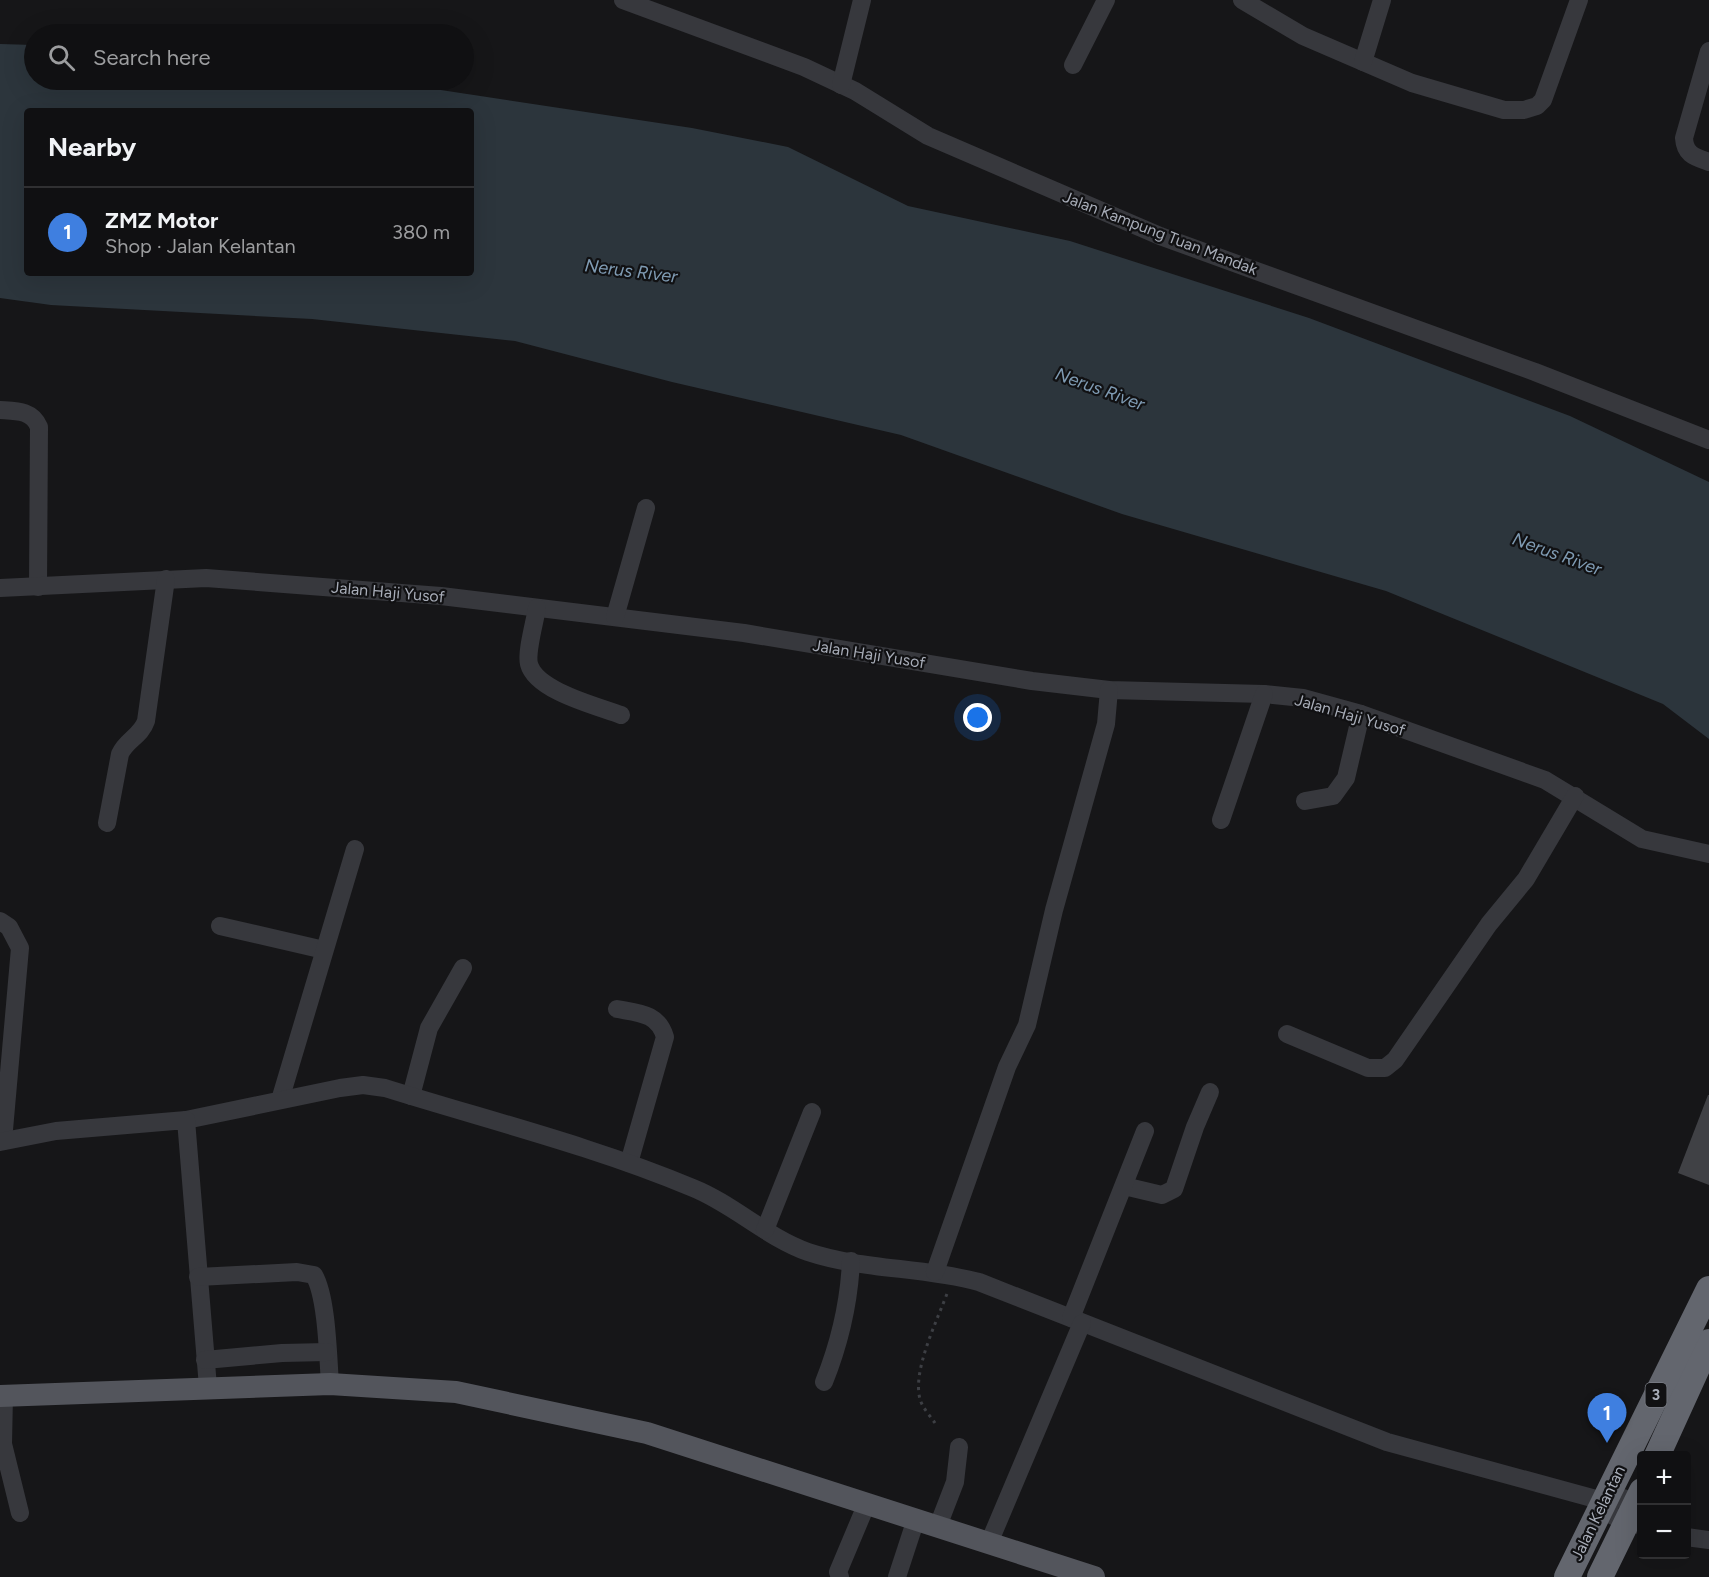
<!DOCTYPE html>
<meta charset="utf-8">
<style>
:root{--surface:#101012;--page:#19191b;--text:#f1f3f6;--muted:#9c9d9f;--line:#303032;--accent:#f2b134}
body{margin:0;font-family:Figtree,sans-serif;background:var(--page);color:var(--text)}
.controls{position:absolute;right:18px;bottom:18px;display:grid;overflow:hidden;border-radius:6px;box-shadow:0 6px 24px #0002}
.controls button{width:54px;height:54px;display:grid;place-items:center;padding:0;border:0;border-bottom:2px solid var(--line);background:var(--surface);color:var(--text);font:30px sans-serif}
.you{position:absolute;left:978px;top:718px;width:21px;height:21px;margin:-15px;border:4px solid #fff;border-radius:50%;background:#1a73e8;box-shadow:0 0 0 9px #1a73e833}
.badge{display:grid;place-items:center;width:39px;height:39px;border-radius:50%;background:var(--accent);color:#fff;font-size:20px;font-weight:700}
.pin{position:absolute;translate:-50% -50px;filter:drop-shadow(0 2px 3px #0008)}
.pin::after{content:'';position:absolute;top:32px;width:21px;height:18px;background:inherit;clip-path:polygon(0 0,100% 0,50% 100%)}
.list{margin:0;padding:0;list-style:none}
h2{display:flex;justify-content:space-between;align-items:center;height:78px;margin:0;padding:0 24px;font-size:26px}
h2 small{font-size:20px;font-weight:400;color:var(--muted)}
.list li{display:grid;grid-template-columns:39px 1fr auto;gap:18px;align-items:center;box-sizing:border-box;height:90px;padding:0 24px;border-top:2px solid var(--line)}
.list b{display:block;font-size:22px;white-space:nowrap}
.list p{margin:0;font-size:20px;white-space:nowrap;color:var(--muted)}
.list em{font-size:20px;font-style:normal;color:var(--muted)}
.icon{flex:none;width:33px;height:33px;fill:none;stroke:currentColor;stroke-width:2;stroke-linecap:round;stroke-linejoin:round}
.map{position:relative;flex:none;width:1709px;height:1577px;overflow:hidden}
.search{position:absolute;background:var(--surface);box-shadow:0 6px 24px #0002;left:24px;top:24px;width:450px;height:66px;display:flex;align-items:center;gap:15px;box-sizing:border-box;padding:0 21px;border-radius:33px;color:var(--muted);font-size:22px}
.panel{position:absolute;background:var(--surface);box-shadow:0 6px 24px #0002;left:24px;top:108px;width:450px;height:168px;border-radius:6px}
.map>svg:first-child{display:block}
.water{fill:#2c353c;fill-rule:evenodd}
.building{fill:#404145}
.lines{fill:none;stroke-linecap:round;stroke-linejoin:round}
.path{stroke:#3d3f44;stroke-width:3;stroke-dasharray:3 4.5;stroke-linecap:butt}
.minor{stroke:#37383d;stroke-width:18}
.major{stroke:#53555c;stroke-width:22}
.highway{stroke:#63666e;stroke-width:26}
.labels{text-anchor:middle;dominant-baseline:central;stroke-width:4.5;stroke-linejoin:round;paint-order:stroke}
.shield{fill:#111113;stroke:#7b7e86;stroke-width:1.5}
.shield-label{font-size:15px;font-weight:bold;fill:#a8adb8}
.street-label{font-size:16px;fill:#a8adb8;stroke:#111113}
.water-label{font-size:18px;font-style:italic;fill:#7f9bb3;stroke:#111113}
</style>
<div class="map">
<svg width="1709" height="1577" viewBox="0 0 1709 1577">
<rect width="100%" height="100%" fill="#161618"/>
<path class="water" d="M0 44 34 45V80H375L692 128 788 147 908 206 1070 241 1309 318 1570 416 1709 482V739L1663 704 1386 591 1122 514 901 435 672 382 515 341 312 319 51 305 0 298ZM27 111H471V273H27Z"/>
<polygon class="building" points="1708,1095 1709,1095 1709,1185 1678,1173"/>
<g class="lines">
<path class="path" d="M935 1423C930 1416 922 1407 920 1399 912 1370 938 1319 948 1291"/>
<g class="minor">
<polyline points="623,0 804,67 855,91 928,136 1160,236 1535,372 1709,440"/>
<polyline points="1242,0 1303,36 1412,83 1504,110 1524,110 1537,106 1543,100 1579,0"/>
<path d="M1709 51 1684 138C1685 155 1695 157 1709 162"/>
<polyline points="1363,62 1382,0"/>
<polyline points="1073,65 1106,0"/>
<polyline points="841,85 862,0"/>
<path d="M0 410C16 411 32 410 39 427L38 587"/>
<polyline points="0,588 206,578 441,596 744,633 1032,681 1109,690 1264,694 1303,698 1361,714 1545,780 1642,839 1709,854"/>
<path d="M537 608C535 621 526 652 529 664 536 691 597 706 621 715"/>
<polyline points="615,617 646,508"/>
<polyline points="1305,801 1333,796 1346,778 1361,714"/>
<polyline points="1221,820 1264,694"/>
<path d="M107 823 120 754C126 740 141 736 146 721L166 579"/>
<polyline points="0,921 9,927 20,948 3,1141"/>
<polyline points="220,926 324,950"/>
<path d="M617 1009C639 1013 658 1013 665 1037L629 1163"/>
<polyline points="1287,1034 1368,1068 1385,1068 1395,1060 1489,924 1526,879 1575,796"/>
<polyline points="411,1096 429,1028 463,968"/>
<polyline points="280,1100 355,849"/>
<path d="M186 1120 340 1088 363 1085 385 1088C487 1120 593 1146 693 1188 733 1204 766 1237 808 1252 862 1270 923 1267 979 1282L1387 1442 1603 1501 1623 1498 1642 1505"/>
<polyline points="0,1142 56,1131 186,1120 208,1387"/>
<polyline points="1124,1186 1162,1195 1174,1189 1195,1127 1210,1092"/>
<polyline points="765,1230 812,1112"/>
<polyline points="935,1272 1007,1067 1027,1025 1054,910 1106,724 1109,690"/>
<path d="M198 1277 297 1272 314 1275C327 1297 328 1357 330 1384"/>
<polyline points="1071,1318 1145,1131"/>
<polyline points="205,1360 282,1353 327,1352"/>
<path d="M824 1382C840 1342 849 1304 851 1261"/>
<polyline points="4,1395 3,1444 20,1513"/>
<polyline points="1603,1501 1613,1516 1642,1526"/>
<polyline points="938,1526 955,1482 959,1447"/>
<polyline points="1686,1537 1709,1540"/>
<polyline points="989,1543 1082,1323"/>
<polyline points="840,1577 838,1572 867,1503"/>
<polyline points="897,1577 916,1519"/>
</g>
<polyline class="major" points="0,1396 330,1384 456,1392 647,1433 1094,1577"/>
<g class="highway">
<polyline points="1657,1456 1709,1342"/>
<polyline points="1567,1577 1709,1289"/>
<polyline points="1600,1577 1642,1491"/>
</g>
</g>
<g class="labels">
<rect class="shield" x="1645.5" y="1383" width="21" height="24" rx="4.5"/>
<g class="shield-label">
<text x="1656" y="1395">3</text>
</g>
<g class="street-label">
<text transform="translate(1160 233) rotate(21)">Jalan Kampung Tuan Mandak</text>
<text transform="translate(388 592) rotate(5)">Jalan Haji Yusof</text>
<text transform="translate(869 654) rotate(9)">Jalan Haji Yusof</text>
<text transform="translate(1350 715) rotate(16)">Jalan Haji Yusof</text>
<text transform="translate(1598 1513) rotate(-64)">Jalan Kelantan</text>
</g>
<g class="water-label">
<text transform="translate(631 271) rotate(7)">Nerus River</text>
<text transform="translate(1100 389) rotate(20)">Nerus River</text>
<text transform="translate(1557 554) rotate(20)">Nerus River</text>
</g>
</g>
</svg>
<div class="controls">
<button>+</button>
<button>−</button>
</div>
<div class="you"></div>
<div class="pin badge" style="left:1607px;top:1443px;background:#3f7fe0">1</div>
<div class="search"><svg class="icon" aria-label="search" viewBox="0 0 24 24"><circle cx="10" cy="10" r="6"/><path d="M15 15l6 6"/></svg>Search here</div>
<section class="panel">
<h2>Nearby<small></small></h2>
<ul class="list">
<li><span class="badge" style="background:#3f7fe0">1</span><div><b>ZMZ Motor</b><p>Shop · Jalan Kelantan</p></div><em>380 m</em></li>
</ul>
</section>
</div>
